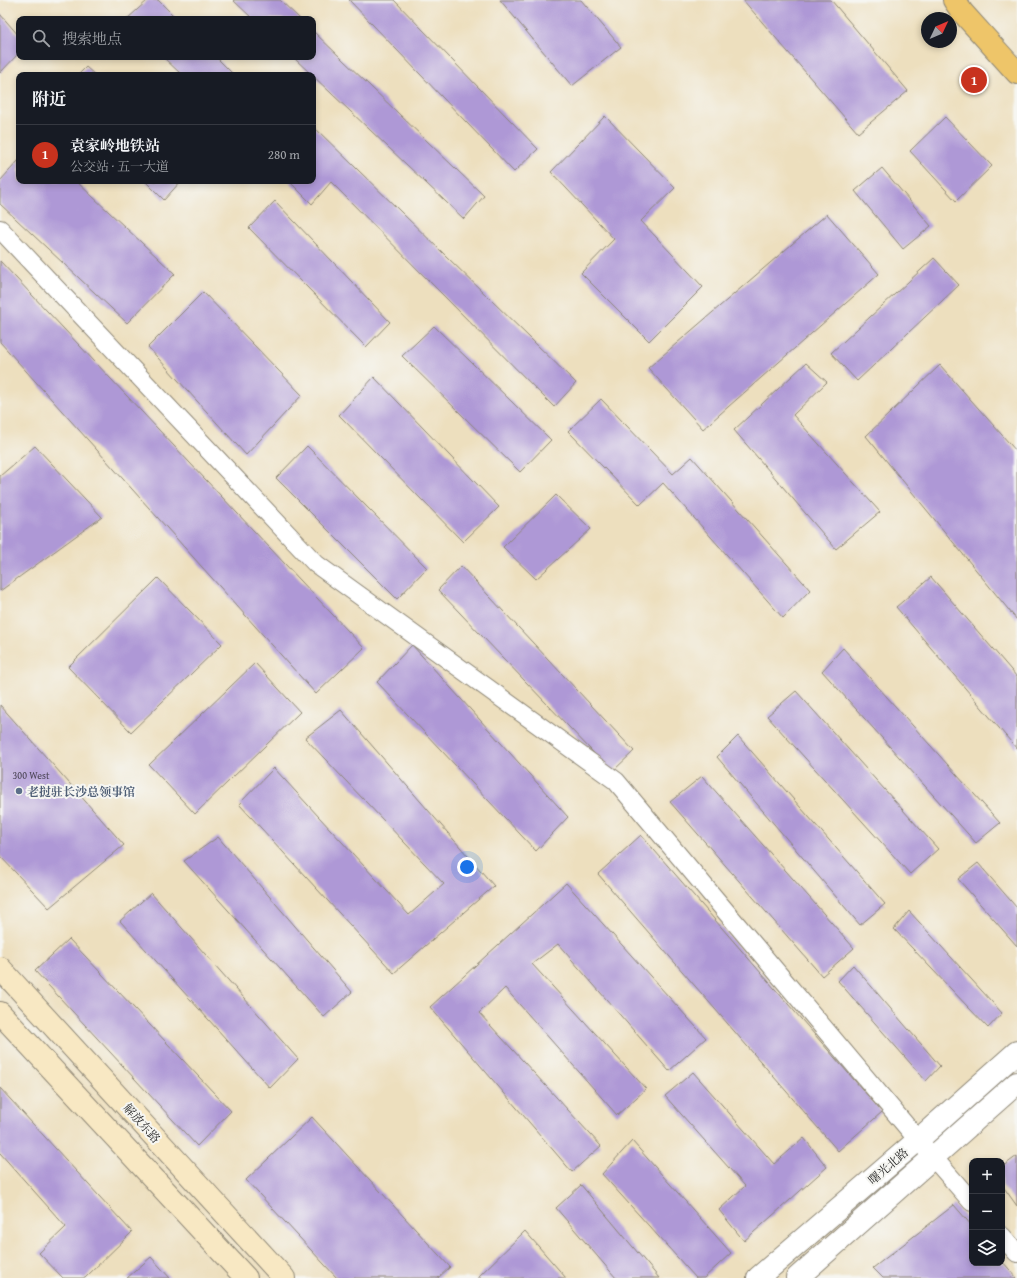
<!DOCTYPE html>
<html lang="zh">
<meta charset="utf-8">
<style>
:root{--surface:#171b24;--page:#242831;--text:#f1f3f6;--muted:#9ea1a6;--line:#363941;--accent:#c8321e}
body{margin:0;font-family:"Gentium Book Plus","Noto Serif SC",serif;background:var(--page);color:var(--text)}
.controls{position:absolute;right:12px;bottom:12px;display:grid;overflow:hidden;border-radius:8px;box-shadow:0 2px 6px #0003}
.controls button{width:36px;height:36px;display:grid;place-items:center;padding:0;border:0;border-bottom:1px solid var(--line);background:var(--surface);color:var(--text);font:20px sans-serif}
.compass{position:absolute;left:921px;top:12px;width:36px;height:36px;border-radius:50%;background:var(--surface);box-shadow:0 2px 6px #0003;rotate:46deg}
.you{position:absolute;left:467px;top:867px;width:14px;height:14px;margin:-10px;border:3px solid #fff;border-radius:50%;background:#1a73e8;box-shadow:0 0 0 6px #1a73e833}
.badge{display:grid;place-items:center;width:26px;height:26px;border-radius:50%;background:var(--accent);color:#fff;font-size:13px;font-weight:700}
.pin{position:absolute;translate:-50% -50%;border:2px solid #fff;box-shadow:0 1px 4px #0006}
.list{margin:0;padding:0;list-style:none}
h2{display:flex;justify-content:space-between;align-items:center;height:52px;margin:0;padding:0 16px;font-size:17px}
h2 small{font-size:13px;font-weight:400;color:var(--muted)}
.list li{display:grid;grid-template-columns:26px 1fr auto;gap:12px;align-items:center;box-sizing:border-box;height:60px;padding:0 16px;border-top:1px solid var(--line)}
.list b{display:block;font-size:15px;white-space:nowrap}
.list p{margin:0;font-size:13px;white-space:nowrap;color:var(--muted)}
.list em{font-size:13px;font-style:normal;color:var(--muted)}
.icon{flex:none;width:22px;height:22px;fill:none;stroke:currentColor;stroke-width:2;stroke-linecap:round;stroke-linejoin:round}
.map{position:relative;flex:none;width:1017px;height:1278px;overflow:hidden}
.search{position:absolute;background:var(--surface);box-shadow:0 2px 6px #0003;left:16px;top:16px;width:300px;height:44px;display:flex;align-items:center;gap:10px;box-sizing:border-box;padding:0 14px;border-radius:8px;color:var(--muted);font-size:15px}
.panel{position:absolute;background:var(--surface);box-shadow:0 2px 6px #0003;left:16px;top:72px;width:300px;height:112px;border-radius:8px}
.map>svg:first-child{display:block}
.building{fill:#ae98d6}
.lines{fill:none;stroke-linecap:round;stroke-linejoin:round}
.minor-casing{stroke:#8c8574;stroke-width:20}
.tertiary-casing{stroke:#8c8574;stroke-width:24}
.secondary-casing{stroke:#8c8574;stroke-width:24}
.primary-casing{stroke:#8c8574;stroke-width:24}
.minor{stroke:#fff;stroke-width:18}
.tertiary{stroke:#fff;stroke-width:22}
.secondary{stroke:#f8e8c3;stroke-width:22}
.primary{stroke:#eec569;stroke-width:22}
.service-dot{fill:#5c6f8a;stroke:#f6f6f2;stroke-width:1.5}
.labels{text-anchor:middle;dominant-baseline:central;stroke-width:4;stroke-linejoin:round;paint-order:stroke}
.number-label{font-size:10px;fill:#4c4656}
.service-label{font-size:12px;font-weight:bold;fill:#4e5e75;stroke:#f6f6f2;text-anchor:start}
.street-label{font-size:12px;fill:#2b2b2b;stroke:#f6f6f2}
</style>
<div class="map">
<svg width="1017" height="1278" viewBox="0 0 1017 1278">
<rect width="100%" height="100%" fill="#f6f6f2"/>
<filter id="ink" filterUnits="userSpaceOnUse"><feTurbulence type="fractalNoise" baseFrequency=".025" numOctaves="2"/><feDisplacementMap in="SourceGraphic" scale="8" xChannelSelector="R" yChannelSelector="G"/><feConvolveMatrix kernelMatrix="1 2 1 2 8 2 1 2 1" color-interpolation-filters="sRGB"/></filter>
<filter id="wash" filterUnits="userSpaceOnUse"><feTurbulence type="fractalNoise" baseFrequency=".012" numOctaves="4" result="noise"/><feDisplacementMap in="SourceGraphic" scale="16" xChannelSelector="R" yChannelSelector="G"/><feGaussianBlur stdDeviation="0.9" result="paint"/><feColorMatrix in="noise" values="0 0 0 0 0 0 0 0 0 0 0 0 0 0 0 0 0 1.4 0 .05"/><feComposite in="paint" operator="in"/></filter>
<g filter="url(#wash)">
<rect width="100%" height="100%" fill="#eddfbe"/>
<g id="blocks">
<g class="building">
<polygon points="148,0 158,0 177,19 127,19"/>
<polygon points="233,0 280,0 300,19 253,19"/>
<polygon points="349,0 394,0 538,149 514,172"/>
<polygon points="500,0 581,0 621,47 572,86"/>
<polygon points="743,0 831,0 908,91 858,133"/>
<polygon points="0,14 19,36 19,53 0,73"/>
<polygon points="313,31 484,196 464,219 293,57 313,57"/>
<polygon points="163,57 216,57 234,75 182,75"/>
<polygon points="86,67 95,75 78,75"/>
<polygon points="605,116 675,188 641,221 703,287 649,341 581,273 614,239 551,172"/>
<polygon points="945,117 992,166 956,201 910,151"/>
<polygon points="313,126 576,383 554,407 331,182 312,204 289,181 313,181"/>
<polygon points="19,160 19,181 76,181 175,274 127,323 0,204 0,181"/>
<polygon points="882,168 931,226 903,249 855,191"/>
<polygon points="145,181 181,181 164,200"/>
<polygon points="275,201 390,322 366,347 249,228"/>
<polygon points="827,214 879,274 703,429 648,368"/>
<polygon points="934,258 959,285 857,381 831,353"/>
<polygon points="0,261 364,648 316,694 0,342"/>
<polygon points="203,292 302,395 246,455 148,347"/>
<polygon points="434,326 551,440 520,472 402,356"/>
<polygon points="806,363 827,382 793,415 880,512 836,549 734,430"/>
<polygon points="940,365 1017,452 1017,620 866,436"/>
<polygon points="374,377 499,507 463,542 339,415"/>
<polygon points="601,399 673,474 692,457 810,590 783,618 663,483 640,505 568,431"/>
<polygon points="35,446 102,517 0,591 0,476"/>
<polygon points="307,446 427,568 397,599 276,478"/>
<polygon points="556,495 591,529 536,579 503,547"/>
<polygon points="461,566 634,751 612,772 438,590"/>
<polygon points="931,577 1017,677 1017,749 896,607"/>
<polygon points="158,578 222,644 131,732 68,667"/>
<polygon points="412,645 568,817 536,851 377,682"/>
<polygon points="843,648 1000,823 976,843 822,671"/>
<polygon points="255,663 300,712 195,814 149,765"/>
<polygon points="796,691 938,849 910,874 767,716"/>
<polygon points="0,705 124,845 49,908 0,856"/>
<polygon points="341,710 494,886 394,973 239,804 274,768 409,915 444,884 305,738"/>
<polygon points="738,736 885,904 860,925 717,757"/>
<polygon points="702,776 854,948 822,976 670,802"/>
<polygon points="641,835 882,1112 838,1151 598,874"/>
<polygon points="218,837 352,992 324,1017 184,861"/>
<polygon points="978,863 1017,908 1017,946 958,879"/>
<polygon points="566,883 706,1038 669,1071 558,944 532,964 646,1089 617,1115 505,988 479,1013 601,1146 572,1172 430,1007"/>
<polygon points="151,893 298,1059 270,1088 120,921"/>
<polygon points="909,911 1002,1013 988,1028 894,929"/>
<polygon points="69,939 231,1111 197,1146 35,971"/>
<polygon points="853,965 940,1066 926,1081 838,981"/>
<polygon points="693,1072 774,1164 804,1138 827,1167 744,1241 719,1210 745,1186 665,1096"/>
<polygon points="0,1088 132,1232 85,1278 63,1278 39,1253 66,1227 0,1153"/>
<polygon points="312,1117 450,1267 438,1278 337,1278 246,1180"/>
<polygon points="632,1141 731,1253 704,1278 696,1278 602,1174"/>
<polygon points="1017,1156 1017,1206 1002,1185 1002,1167"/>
<polygon points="581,1185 659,1278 616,1278 556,1208"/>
<polygon points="954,1205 972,1226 972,1263 1002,1263 1002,1261 1017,1278 883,1278 873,1268"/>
<polygon points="525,1231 566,1278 477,1278"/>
<polygon points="151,1257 170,1278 127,1278"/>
</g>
</g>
</g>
<g filter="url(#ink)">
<use href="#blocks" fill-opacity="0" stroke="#8c8574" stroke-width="1"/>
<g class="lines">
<g class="minor-casing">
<g id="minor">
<polyline points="0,229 316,564 616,781 918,1140 972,1202"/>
<polyline points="1002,1236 1017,1253"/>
</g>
</g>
<g class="tertiary-casing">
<g id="tertiary">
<polyline points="758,1278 918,1140 1017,1052"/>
<polyline points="797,1278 1017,1083"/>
</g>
</g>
<g class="secondary-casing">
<g id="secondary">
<polyline points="0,968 284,1278"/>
<polyline points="0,1013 246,1278"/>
</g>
</g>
<g class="primary-casing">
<polyline id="primary" points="954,0 962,12 1017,73"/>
</g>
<use href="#minor" class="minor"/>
<use href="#tertiary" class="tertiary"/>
<use href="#secondary" class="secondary"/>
<use href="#primary" class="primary"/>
</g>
</g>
<circle class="service-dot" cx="19" cy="791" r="4"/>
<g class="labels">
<g class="number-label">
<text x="31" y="775">300 West</text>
</g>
<g class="service-label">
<text x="27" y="791">老挝驻长沙总领事馆</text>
</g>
<g class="street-label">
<text transform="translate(142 1123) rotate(48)">解放东路</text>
<text transform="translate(888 1166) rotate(-41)">曙光北路</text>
</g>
</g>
</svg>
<div class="controls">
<button>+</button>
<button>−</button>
<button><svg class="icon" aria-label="layers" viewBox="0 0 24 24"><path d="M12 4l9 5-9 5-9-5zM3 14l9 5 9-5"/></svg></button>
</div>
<svg class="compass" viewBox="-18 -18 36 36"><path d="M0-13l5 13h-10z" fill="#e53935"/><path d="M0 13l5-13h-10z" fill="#9ea1a6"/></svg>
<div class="you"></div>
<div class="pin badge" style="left:974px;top:80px">1</div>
<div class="search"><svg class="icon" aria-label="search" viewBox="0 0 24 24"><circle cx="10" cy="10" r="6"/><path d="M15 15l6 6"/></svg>搜索地点</div>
<section class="panel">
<h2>附近<small></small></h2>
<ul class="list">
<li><span class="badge">1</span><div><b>袁家岭地铁站</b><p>公交站 · 五一大道</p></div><em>280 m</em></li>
</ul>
</section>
</div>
